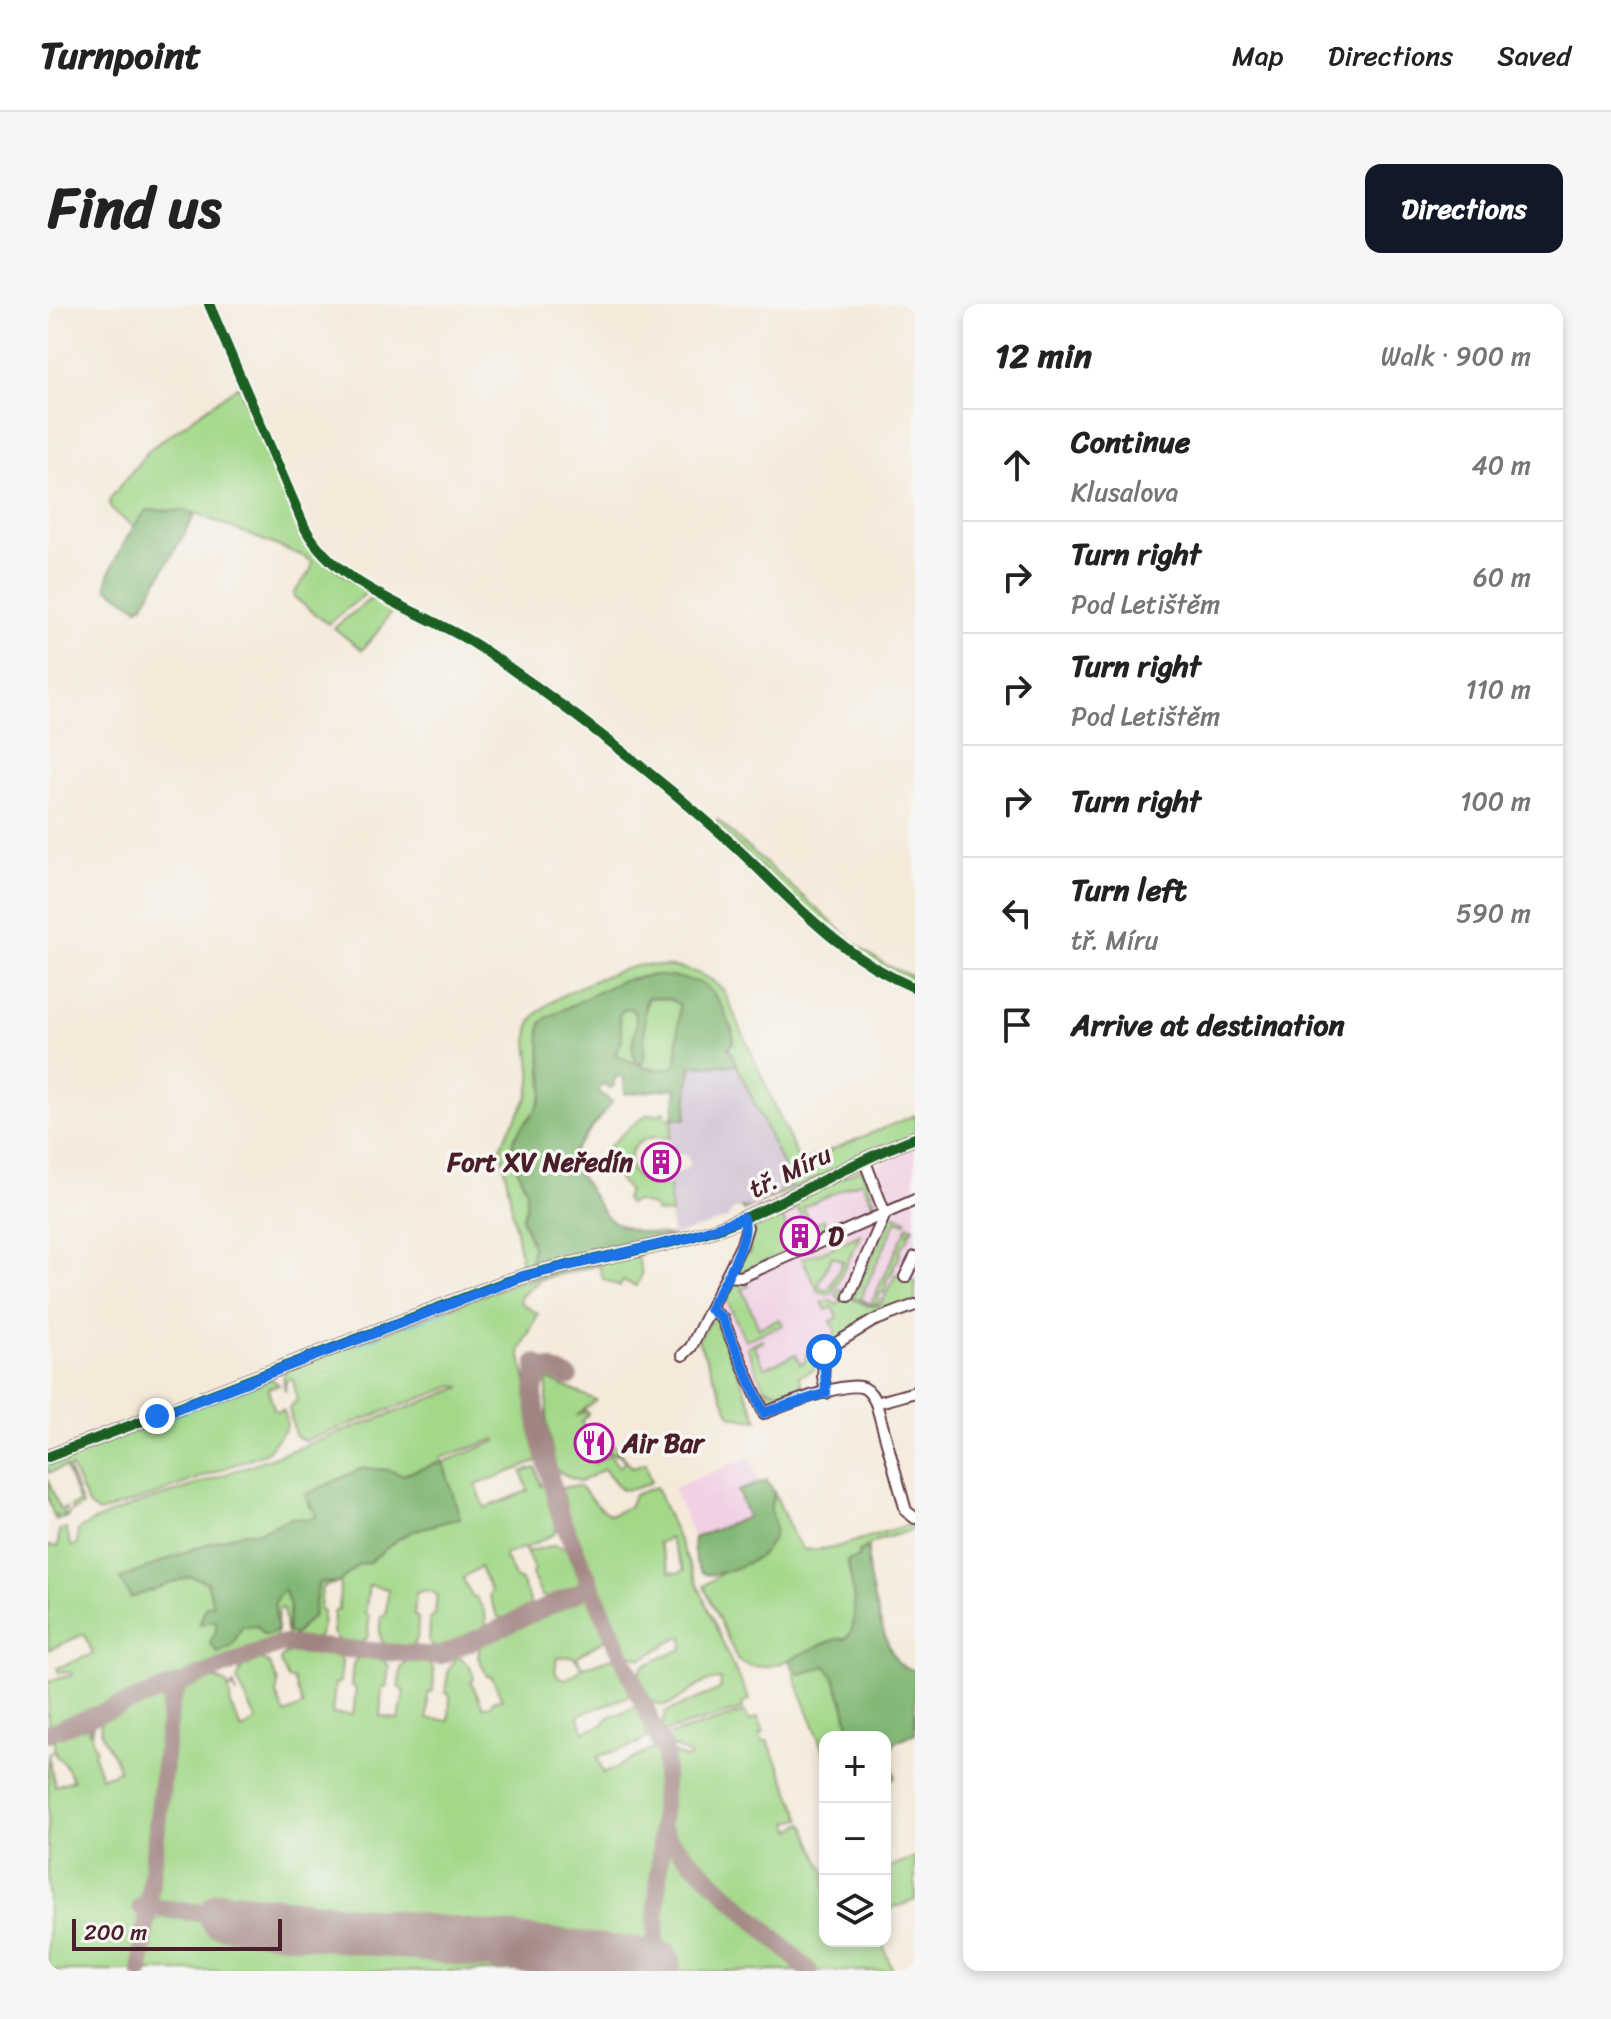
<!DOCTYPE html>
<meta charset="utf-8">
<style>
:root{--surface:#fff;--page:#f6f6f6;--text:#222;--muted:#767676;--line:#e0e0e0;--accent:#111827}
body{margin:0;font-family:Sriracha,sans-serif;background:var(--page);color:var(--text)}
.controls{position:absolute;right:24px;bottom:24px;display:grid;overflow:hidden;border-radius:16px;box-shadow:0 4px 12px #0003}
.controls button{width:72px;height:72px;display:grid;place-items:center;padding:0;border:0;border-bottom:2px solid var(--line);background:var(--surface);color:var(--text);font:40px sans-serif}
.scale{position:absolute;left:24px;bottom:20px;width:210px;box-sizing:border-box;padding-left:8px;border:4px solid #4a1f2b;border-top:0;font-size:22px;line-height:28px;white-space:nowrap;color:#4a1f2b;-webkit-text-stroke:6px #f6f6f2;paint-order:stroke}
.stop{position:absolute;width:24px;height:24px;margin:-18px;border:6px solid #1a73e8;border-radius:50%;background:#fff}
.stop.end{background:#1a73e8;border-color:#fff;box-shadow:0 2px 8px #0008}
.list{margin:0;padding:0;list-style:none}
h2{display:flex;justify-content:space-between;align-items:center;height:104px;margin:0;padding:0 32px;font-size:34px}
h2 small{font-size:26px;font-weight:400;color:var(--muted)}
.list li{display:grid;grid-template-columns:52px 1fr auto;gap:24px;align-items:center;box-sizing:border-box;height:112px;padding:0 32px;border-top:2px solid var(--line)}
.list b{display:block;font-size:30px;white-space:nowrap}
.list p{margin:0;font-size:26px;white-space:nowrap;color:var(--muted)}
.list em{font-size:26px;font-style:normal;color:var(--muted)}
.icon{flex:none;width:44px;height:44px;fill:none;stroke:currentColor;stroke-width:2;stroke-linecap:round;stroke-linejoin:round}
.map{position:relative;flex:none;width:867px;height:1667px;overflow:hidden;border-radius:16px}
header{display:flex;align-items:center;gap:48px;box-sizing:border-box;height:112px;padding:0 40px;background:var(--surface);border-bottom:2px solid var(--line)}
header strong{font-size:38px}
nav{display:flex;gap:44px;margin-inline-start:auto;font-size:28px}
.intro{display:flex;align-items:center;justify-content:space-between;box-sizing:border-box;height:192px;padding:0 48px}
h1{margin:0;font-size:56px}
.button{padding:20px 36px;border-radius:16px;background:var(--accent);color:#fff;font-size:28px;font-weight:700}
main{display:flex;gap:48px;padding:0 48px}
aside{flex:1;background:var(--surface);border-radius:16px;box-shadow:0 4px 12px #0003}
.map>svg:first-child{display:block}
.built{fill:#f1d0e4}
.industrial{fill:#cebed1}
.green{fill:#a3d889;stroke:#767c5a;stroke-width:2;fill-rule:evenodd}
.forest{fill:#82b875;stroke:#666c50;stroke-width:2;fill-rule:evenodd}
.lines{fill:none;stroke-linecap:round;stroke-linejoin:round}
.stream{stroke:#5dc7d9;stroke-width:2}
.taxiway{stroke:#a08482;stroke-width:18}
.runway{stroke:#a08482;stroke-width:48}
.minor-casing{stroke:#643d45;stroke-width:14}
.major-casing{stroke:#643d45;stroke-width:16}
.minor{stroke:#fff;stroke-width:10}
.major{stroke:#fff;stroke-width:12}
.cycleway-casing{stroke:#f6f6f2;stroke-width:15}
.cycleway{stroke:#1b5e20;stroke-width:10}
.route{stroke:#1a73e8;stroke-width:10}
.labels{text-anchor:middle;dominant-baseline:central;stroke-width:7;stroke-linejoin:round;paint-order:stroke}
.poi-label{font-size:26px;font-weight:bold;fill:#4a1f2b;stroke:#f6f6f2;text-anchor:start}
.street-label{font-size:26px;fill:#4a1f2b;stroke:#f6f6f2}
</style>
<header>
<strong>Turnpoint</strong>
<nav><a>Map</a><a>Directions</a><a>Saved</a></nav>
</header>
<div class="intro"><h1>Find us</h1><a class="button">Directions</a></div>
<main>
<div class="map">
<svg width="867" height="1667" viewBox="0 0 867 1667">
<rect width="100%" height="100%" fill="#f6f6f2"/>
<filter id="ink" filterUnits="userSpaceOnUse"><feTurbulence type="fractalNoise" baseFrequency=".0125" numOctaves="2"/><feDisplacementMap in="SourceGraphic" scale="16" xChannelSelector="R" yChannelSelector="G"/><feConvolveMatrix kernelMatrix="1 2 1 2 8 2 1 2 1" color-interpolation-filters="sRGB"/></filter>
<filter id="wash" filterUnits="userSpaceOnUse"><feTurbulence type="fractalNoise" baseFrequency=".006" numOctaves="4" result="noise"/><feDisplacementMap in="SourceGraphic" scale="32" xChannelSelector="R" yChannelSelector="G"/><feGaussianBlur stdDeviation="1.8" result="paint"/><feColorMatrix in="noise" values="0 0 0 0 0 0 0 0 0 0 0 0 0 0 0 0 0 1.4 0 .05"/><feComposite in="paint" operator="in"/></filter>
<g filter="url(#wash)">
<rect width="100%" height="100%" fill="#f5eada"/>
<g class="built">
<polygon points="867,844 867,998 822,1015 772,1042 759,1051 758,1058 690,1087 661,1021 693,960 699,955 724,910"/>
<polygon points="702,1153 712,1178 690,1187 700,1212 646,1234 625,1184"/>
</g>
<polygon class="industrial" points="689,761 744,883 702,904 693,903 685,906 679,915 624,932 620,869 633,868 638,865 641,859 639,852 620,846 625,814 638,814 643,762"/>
<g class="green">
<path d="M190 82 250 216C254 248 293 267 318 286L316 291 280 320 246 293V289L263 266 264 258 255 252 144 208 99 206 87 224 63 205 61 198 64 192 102 145Z"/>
<polygon points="325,293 345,304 332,325 314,346 286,324"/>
<polygon points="669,516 816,647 840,662 867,674 867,681 806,649 666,520"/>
<path d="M593 661C625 662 654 663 676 687L752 859 867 811V831L695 907 692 903 702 904 744 882 680 742 686 738 684 724 665 691 651 679 608 671 583 674 500 713 492 740 495 789 488 806 470 829 463 849 478 885V903L474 916 485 943 482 958 474 961 453 843C460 821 476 807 481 788 488 766 476 743 482 721 488 696 569 665 593 661Z"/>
<path d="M600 693 621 695 631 700 629 754 626 763C603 770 586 759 567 750 578 732 572 732 571 711L576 705 582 704C596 716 580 738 587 756Z"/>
<path d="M614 807H617V813L625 814 622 834C569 824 568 888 621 882L623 910 608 908 605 902 587 897 581 900 577 896 580 886 554 857V849L582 823 600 810 612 811Z"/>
<polygon points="813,864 827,897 826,902 813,877 755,903 763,921 776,915 781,926 765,934 750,905 735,913 743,947 694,968 688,965 696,947 702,950 703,947 698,943 710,914"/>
<path d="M848 911 859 916 857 919 849 916 812 995 823 1000 860 921 866 924 860 929 861 934 853 944C850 951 854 955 846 960V965L839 975 836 988 831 990 830 1000 820 1001 805 993 843 913Z"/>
<path d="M813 930 784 990 780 991 770 987 754 954 772 949ZM784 952 795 957 780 987 770 982Z"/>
<path d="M583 949 522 964 589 952 594 970 589 982 575 977 572 983 555 975 551 961 493 975 472 993 473 999 490 1010 472 1047 493 1156 428 1181 437 1204 480 1187 474 1168 488 1164 493 1182 497 1181 494 1172 496 1167 510 1219 506 1230 479 1243 478 1247 475 1244 456 1251 468 1275 473 1277 482 1296 480 1306 459 1316 450 1313 441 1292 443 1287 432 1263 415 1274 424 1293 428 1294C435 1304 440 1313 437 1324L405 1344 390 1346 381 1338 382 1316 387 1310 389 1291C382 1285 376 1286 368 1289L366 1311 370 1314 369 1335 362 1345 338 1342C329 1334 332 1323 333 1312L338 1311 340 1285 321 1281 317 1310 321 1312 320 1332 311 1341 292 1338 285 1329 286 1307 291 1306 292 1279H290L274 1283 272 1305 275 1307 274 1323 270 1333 265 1337 240 1333C235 1323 239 1313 234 1304L230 1305 229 1321 225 1306 229 1291 237 1286 242 1302 239 1327 246 1330 265 1312 270 1280 275 1278 290 1279 311 1260 320 1259 350 1235 367 1226 411 1214 395 1158 449 1137 448 1135 392 1154 393 1158 354 1171 340 1166 315 1164 257 1191 261 1201 270 1212 258 1215 243 1214 211 1228H197L147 1244 73 1275 83 1293 142 1272 159 1278 165 1300 158 1302 152 1319 168 1316V1328L162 1339 170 1349 184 1342 194 1323 210 1322 215 1331H222L229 1325 227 1337 203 1348 79 1393 0 1428V1377L25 1371 23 1368 11 1369 9 1364 45 1350 36 1330 0 1346V1242L10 1243 11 1226 18 1225 23 1242 29 1241 30 1227C42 1213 120 1191 142 1183 233 1150 324 1118 414 1083L406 1082 257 1137 247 1131 241 1104 249 1096 245 1075 238 1076 237 1088 235 1072 240 1065 477 975 479 977 516 966 480 974Z"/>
<polygon points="848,970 867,978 867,998 786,1037 787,1025 783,1017 790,1014 785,1003 778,1006 774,998 780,996 790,1001 793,995 788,992 791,985 799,988 798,992 820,1002 832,1002"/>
<polygon points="698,976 701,982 694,985 711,1024 732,1015 735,1021 697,1036 676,990 680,982"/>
<polygon points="666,1012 672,1017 668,1020 710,1116 683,1112 650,1036"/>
<polygon points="714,1035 715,1038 706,1042 717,1064 748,1050 752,1060 758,1057 759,1049 773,1042 774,1045 766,1066 751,1072 757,1089 717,1102 715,1100 722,1096 717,1085 743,1091 716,1083 699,1043"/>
<polygon points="223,1074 231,1081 220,1084 226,1106 229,1108 235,1106 239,1118 238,1124 219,1148 104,1192 50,1209 40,1201 23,1163 20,1165 34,1202 21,1209 20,1213 10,1216 9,1210 7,1215 0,1194 0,1175 12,1206 18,1204 14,1213 24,1207 23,1202 31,1199 17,1163 0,1169 0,1157"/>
<path d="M499 1075 548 1096 528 1112 538 1107 540 1110 533 1118 539 1125 548 1119 559 1126 556 1133 542 1127 538 1129 530 1143 546 1159 559 1152V1147L571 1163 577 1157 569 1148 566 1151 552 1139 554 1135 563 1138 584 1163 598 1159 603 1178C593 1183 584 1187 573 1185L556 1165 532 1178 508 1166 499 1120Z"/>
<path d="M530 1182C540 1188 547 1204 563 1211L581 1203 586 1191 608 1183 682 1356 702 1396 694 1400 695 1405 616 1428 613 1426 618 1408 672 1385 673 1375C638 1374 615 1434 590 1376L594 1363 616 1352 635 1345V1333C620 1336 608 1349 592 1355L578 1348 519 1219 512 1187 517 1183ZM621 1234 636 1266 630 1269 622 1268 610 1239Z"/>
<path d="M726 1188 747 1235 756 1246 785 1244 856 1222 867 1220V1225L828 1237 811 1247V1253L799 1257C803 1274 812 1317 801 1331 797 1337 786 1336 779 1339 753 1351 717 1373 690 1357L656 1282 678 1266 695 1261 724 1197Z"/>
<polygon points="507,1241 523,1246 535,1272 528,1282 502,1295 493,1291 484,1270 486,1265 478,1248"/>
<path d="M544 1291 562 1332 529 1353 532 1360 525 1352 509 1354 507 1367 511 1373 518 1375 530 1368 533 1361 535 1363 571 1352 586 1385 579 1393 530 1411 536 1428 554 1421 561 1413 590 1402 595 1404 605 1426C594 1444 567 1445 549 1453L556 1470 606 1444 613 1445 615 1449 602 1638 186 1592H174V1603L111 1597 106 1583 126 1401 137 1384 163 1373 178 1379 180 1384 185 1383V1379L189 1391 186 1384 181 1385 183 1403 194 1426 209 1417 189 1376 194 1363 213 1356 221 1359 230 1379 228 1390 237 1410 255 1402 245 1375H240L232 1358 233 1354C245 1341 284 1344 294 1357L292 1378 287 1380 284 1410 305 1411 308 1384 303 1382 305 1360 312 1351 334 1354 341 1363 338 1384H334L332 1412 351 1416 356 1387 351 1383 353 1364 360 1357C388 1357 387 1361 385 1387L380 1389 379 1415 401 1416 402 1391 398 1389 400 1366 408 1353 407 1349C415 1360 422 1356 426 1375L423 1378 435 1403 442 1401 446 1396 454 1395 444 1373 439 1372 430 1352 432 1341 532 1293Z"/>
<path d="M778 1362C790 1376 802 1415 802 1433H777V1449L748 1377 746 1366 753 1370Z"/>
<path d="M102 1394 114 1396 117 1404 92 1610 105 1613 106 1618 114 1613 174 1619 173 1632 177 1634 475 1667H0V1450L7 1482 25 1476 16 1459 7 1451 8 1447 0 1449 6 1447 7 1437 0 1435 32 1424 34 1420 38 1424 40 1417 41 1428 43 1429 42 1421 45 1423 44 1435 48 1445 46 1451 53 1473 65 1470 67 1467H71C68 1446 49 1438 53 1415L83 1403V1400H94Z"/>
<polygon points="697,1408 701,1417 710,1413 716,1428 712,1430 715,1438 720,1437 754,1515 741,1518 744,1526 756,1519 777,1569 777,1637 833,1637 845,1667 608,1667 623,1448 639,1455 643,1452 618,1438 616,1433"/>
<polygon points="867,1553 867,1596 837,1607 837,1565"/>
</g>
<g class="forest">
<path d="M100 206 138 207 147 211 96 300 90 304 59 284C56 270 88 215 100 206Z"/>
<path d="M608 671C622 673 639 674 652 679 671 688 683 719 686 738L680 743 689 761 643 762 638 815 625 814 629 784 577 790 576 774 570 772 566 776V782L562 784 556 780 552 782 551 788 564 798 520 854 557 911C575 928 600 929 624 932L484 961 482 958 485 943 474 915 478 903V885L463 849C463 825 491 812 495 789 499 766 488 742 493 719L500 713 572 677ZM600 693 621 695 631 700 629 754 626 763C603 770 586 759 567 750 578 732 572 732 571 711L576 705 582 704C599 719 572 745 593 760L596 755 597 697Z"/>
<path d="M395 1158 412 1214 367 1226 350 1235 320 1259 311 1260 290 1279 275 1278 270 1280 265 1312 246 1331 239 1327 242 1302 236 1286C222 1296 227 1310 229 1325L222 1331H215L210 1322 194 1323 184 1342 170 1349 162 1339 168 1328V1316L152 1320 158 1302 165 1300 159 1278 142 1272 83 1294 72 1275 147 1244 197 1228H211L243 1214 258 1215 269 1212 257 1191 315 1164 340 1166 354 1171Z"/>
<path d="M719 1176 726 1188C725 1195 722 1201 723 1206 726 1218 730 1224 724 1236 721 1241 717 1248 713 1251 705 1258 663 1276 655 1269 647 1263 644 1244 646 1234L700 1213 690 1187Z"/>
<path d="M821 1244C815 1265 836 1342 850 1358 855 1364 860 1365 867 1366V1429L849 1437 842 1446 847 1473 837 1481V1433H802C802 1415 790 1375 778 1362L753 1370 746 1366 741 1355C756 1350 773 1339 789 1335 796 1334 795 1337 800 1332 812 1320 803 1272 799 1257L811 1253V1247Z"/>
</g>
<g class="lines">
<g class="stream">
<polyline points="358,1023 400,1006"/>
<polyline points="309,1041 333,1032"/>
<polyline points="0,1160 221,1076"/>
</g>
<g class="taxiway">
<polyline points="488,1059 486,1091 491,1130 512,1211 618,1451 606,1651 602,1657 594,1659"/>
<polyline points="487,1082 493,1069 499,1064 521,1073"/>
<polyline points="0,1429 131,1380"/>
<polyline points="614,1523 622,1537 761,1667"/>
<polyline points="175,1611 100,1603 123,1398 131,1380 232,1340 391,1352 536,1286 540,1276"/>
<polyline points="93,1667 100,1603 93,1603"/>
</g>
<polyline class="runway" points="175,1611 609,1660"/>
</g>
</g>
<g filter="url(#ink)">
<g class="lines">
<g class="minor-casing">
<g id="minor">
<path d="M161 0 257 224C290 285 376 307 430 342 513 398 594 460 670 527 736 585 782 648 867 684"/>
<polyline points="679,972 693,973 867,896"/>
<polyline points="857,973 867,953"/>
<polyline points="801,992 837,910 816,855"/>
<path d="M662 1005 674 1014 716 1109C735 1102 798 1076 816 1084 822 1087 825 1093 828 1099L858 1207 867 1214"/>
<polyline points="635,1051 643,1043 694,940 699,923 695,914"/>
<polyline points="778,1089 775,1072 777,1046 825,1017 867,1001"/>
<polyline points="828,1099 867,1088"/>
</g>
</g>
<g class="major-casing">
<path id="major" d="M0 1153 457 978C527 955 602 948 671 924 739 899 800 859 867 834"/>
</g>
<use href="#minor" class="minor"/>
<use href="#major" class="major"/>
<g class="cycleway-casing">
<g id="cycleway">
<path d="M161 0 257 224C290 285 376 307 430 342 513 398 594 460 670 527 736 585 782 648 867 684"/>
<path d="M0 1153 457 978C527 955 602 948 671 924 739 899 800 859 867 834"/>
</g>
</g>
<use href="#cycleway" class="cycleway"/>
</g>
</g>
<g class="lines" filter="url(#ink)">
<path class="route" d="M109 1112 476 972 640 934 695 914C705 933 672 986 662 1005L674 1014 716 1109 778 1089 776 1048"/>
</g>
<defs>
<g id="building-ring" transform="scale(2)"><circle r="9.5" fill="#f6f6f2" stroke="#b5179e" stroke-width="1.5"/><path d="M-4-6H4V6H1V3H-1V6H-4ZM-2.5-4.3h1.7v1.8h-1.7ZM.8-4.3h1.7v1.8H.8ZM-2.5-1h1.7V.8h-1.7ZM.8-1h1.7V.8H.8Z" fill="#b5179e"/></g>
<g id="restaurant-ring" transform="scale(2)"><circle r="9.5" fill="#f6f6f2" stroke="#b5179e" stroke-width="1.5"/><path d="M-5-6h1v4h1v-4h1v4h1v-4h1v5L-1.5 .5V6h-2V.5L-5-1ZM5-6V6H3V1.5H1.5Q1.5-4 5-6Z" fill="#b5179e"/></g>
</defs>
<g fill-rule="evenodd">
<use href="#building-ring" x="613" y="858"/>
<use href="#building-ring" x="752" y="932"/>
<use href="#restaurant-ring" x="546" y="1139"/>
</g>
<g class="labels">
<g class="poi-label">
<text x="585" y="858" text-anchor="end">Fort XV Neředín</text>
<text x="780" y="932">D</text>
<text x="574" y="1139">Air Bar</text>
</g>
<g class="street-label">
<text transform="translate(742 867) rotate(-26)">tř. Míru</text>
</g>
</g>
</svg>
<div class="controls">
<button>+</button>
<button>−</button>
<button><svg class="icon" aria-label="layers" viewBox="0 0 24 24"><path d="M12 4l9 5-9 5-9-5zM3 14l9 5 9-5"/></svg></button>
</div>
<div class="scale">200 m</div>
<div class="stop" style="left:776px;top:1048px"></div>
<div class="stop end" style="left:109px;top:1112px"></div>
</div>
<aside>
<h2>12 min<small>Walk · 900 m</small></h2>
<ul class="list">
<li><svg class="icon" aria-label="ahead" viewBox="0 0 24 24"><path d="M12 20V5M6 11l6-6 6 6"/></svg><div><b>Continue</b><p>Klusalova</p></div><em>40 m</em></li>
<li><svg class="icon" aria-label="right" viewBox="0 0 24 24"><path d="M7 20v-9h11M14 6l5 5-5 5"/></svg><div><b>Turn right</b><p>Pod Letištěm</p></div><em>60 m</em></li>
<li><svg class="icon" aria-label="right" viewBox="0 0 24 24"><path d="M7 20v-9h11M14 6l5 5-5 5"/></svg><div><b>Turn right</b><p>Pod Letištěm</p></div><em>110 m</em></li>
<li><svg class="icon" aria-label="right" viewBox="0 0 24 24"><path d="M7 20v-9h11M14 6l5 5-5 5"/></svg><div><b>Turn right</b></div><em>100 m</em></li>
<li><svg class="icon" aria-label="left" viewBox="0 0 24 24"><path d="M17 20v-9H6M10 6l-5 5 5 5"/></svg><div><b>Turn left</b><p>tř. Míru</p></div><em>590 m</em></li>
<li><svg class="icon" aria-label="arrive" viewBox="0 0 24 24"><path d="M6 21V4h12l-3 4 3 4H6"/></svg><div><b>Arrive at destination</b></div></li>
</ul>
</aside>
</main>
